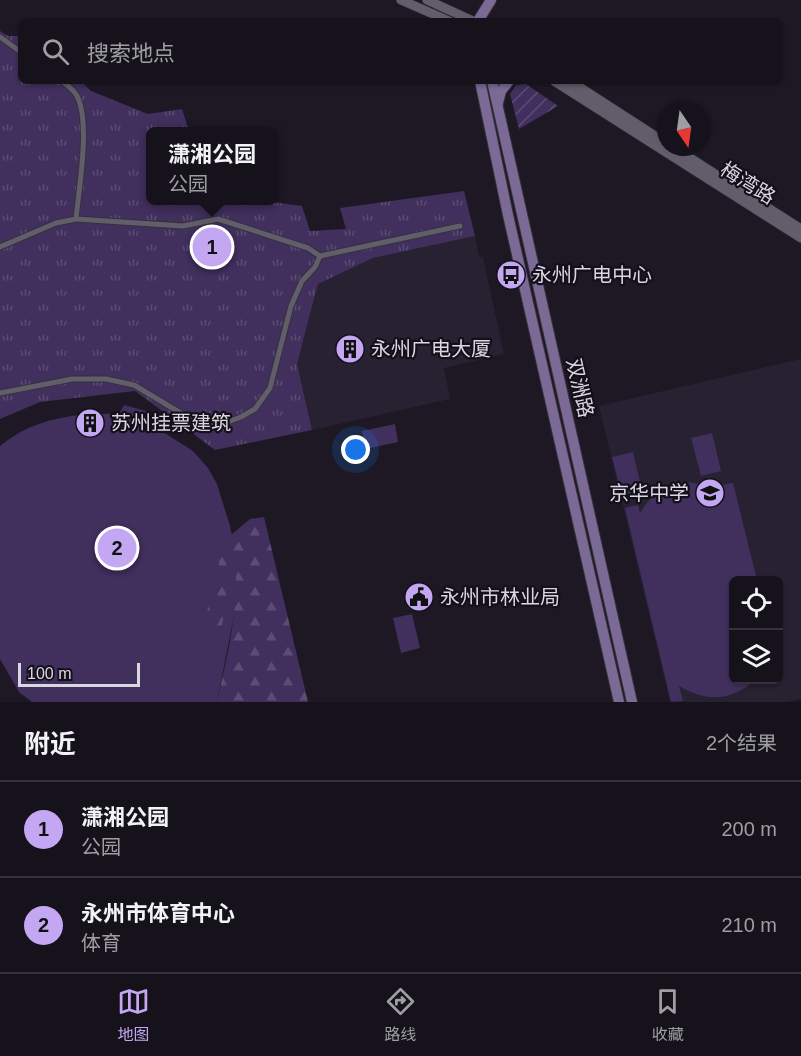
<!DOCTYPE html>
<html lang="zh">
<meta charset="utf-8">
<style>
:root{--surface:#16121b;--page:#1f1b24;--text:#f1f3f6;--muted:#9e9ea3;--line:#35323a;--accent:#c3a7f2}
body{margin:0;font-family:Helvetica,"Noto Sans SC",sans-serif;background:var(--page);color:var(--text)}
.controls{position:absolute;right:18px;bottom:18px;display:grid;overflow:hidden;border-radius:9px;box-shadow:0 2px 4px #0004}
.controls button{width:54px;height:54px;display:grid;place-items:center;padding:0;border:0;border-bottom:2px solid var(--line);background:var(--surface);color:var(--text);font:30px sans-serif}
.compass{position:absolute;left:657px;top:102px;width:54px;height:54px;border-radius:50%;background:var(--surface);box-shadow:0 2px 4px #0004;rotate:167deg}
.scale{position:absolute;left:18px;bottom:15px;width:122px;box-sizing:border-box;padding-left:6px;border:3px solid #d9d7df;border-top:0;font-size:16px;line-height:21px;white-space:nowrap;color:#d9d7df;-webkit-text-stroke:4px #140f1b;paint-order:stroke}
.you{position:absolute;left:356px;top:450px;width:21px;height:21px;margin:-15px;border:4px solid #fff;border-radius:50%;background:#1a73e8;box-shadow:0 0 0 9px #1a73e833}
.badge{display:grid;place-items:center;width:39px;height:39px;border-radius:50%;background:var(--accent);color:#111;font-size:20px;font-weight:700}
.pin{position:absolute;translate:-50% -50%;border:3px solid #fff;box-shadow:0 2px 6px #0006}
.popup{position:absolute;left:146px;top:127px;width:132px;height:78px;box-sizing:border-box;display:grid;place-content:center;border-radius:9px;background:var(--surface);filter:drop-shadow(0 2px 4px #0005);font-size:20px;white-space:nowrap;color:var(--muted)}
.popup b{font-size:22px;color:var(--text)}
.popup::after{content:'';position:absolute;left:50%;top:100%;margin-left:-12px;border:12px solid transparent;border-top-color:var(--surface)}
.list{margin:0;padding:0;list-style:none}
h2{display:flex;justify-content:space-between;align-items:center;height:78px;margin:0;padding:0 24px;font-size:26px}
h2 small{font-size:20px;font-weight:400;color:var(--muted)}
.list li{display:grid;grid-template-columns:39px 1fr auto;gap:18px;align-items:center;box-sizing:border-box;height:96px;padding:0 24px;border-top:2px solid var(--line)}
.list b{display:block;font-size:22px;white-space:nowrap}
.list p{margin:0;font-size:20px;white-space:nowrap;color:var(--muted)}
.list em{font-size:20px;font-style:normal;color:var(--muted)}
.icon{flex:none;width:33px;height:33px;fill:none;stroke:currentColor;stroke-width:2;stroke-linecap:round;stroke-linejoin:round}
.map{position:relative;flex:none;width:801px;height:702px;overflow:hidden}
.search{position:absolute;background:var(--surface);box-shadow:0 2px 4px #0004;left:18px;right:18px;top:18px;height:66px;display:flex;align-items:center;gap:15px;box-sizing:border-box;padding:0 21px;border-radius:9px;color:var(--muted);font-size:22px}
.sheet{height:270px;background:var(--surface)}
nav{display:flex;justify-content:space-around;align-items:center;box-sizing:border-box;height:84px;border-top:2px solid var(--line);background:var(--surface);font-size:16px;color:var(--muted)}
nav a{display:grid;justify-items:center;gap:3px}
nav .on{color:var(--accent)}
.map>svg:first-child{display:block}
.built{fill:#272132;fill-rule:evenodd}
.grass{fill:#412f5d}
.forest{fill:url(#forest-firs)}
.park{fill:url(#park-tufts)}
.garden{fill:url(#garden-furrows)}
.lines{fill:none;stroke-linecap:round;stroke-linejoin:round}
.pedestrian-casing{stroke:#35323b;stroke-width:7}
.tertiary-casing{stroke:#35323b;stroke-width:10}
.secondary-casing{stroke:#35323b;stroke-width:12}
.pedestrian{stroke:#625d6b;stroke-width:5}
.tertiary{stroke:#625d6b;stroke-width:9}
.secondary{stroke:#7b6996;stroke-width:10}
.labels{text-anchor:middle;dominant-baseline:central;stroke-width:4.5;stroke-linejoin:round;paint-order:stroke}
.street-label{font-size:20px;fill:#d9d7df;stroke:#140f1b}
.poi-label{font-size:20px;fill:#d9d7df;stroke:#140f1b;text-anchor:start}
</style>
<div class="map">
<svg width="801" height="702" viewBox="0 0 801 702">
<defs>
<pattern id="forest-firs" width="22" height="20" patternUnits="userSpaceOnUse" patternTransform="scale(1.5)"><rect width="22" height="20" fill="#412f5d"/><path d="M5 1l3.5 6h-7zM16 11l3.5 6h-7z" fill="#5c4c74"/></pattern>
<pattern id="park-tufts" width="24" height="20" patternUnits="userSpaceOnUse" patternTransform="scale(1.5)"><rect width="24" height="20" fill="#412f5d"/><path d="M3 7l-1-3M5 7V3M7 7l1-3M15 17l-1-3M17 17v-4M19 17l1-3" fill="none" stroke="#5c4c74"/></pattern>
<pattern id="garden-furrows" width="10" height="10" patternUnits="userSpaceOnUse" patternTransform="scale(1.5)"><rect width="10" height="10" fill="#412f5d"/><path d="M-1 1l2-2M0 10L10 0M9 11l2-2" fill="none" stroke="#5c4c74"/></pattern>
</defs>
<rect width="100%" height="100%" fill="#1d1824"/>
<g class="built">
<polygon points="475,236 479,257 483,257 504,354 444,368 450,399 312,430 297,364 318,284 373,258"/>
<path d="M801 359V699L787 702H670L599 406ZM734 580H778V680H734Z"/>
</g>
<g class="grass">
<path d="M124 405 150 412 149 423 193 451 208 468 217 484 230 526 237 561 236 605 217 702H32L19 692 0 659V446C33 418 78 412 119 414Z"/>
<polygon points="395,424 398,442 366,449 362,431"/>
<polygon points="712,433 721,471 701,476 691,438"/>
<polygon points="633,452 642,491 622,496 612,457"/>
<path d="M686 482 702 484 723 494 722 485 733 483 757 580H734V680H755C730 702 707 702 679 686L683 701 671 702 625 508 638 505 640 513C651 494 665 486 686 482Z"/>
<polygon points="412,614 420,648 401,653 393,618"/>
</g>
<g class="forest">
<path d="M264 517 308 702H217C229 647 244 591 231 535L250 519Z"/>
<path d="M226 553V596L221 633 195 631 197 625H201C212 602 217 580 220 554Z"/>
</g>
<polygon class="park" points="0,31 8,36 21,36 21,81 81,81 91,91 148,114 182,109 188,128 199,131 150,132 150,200 257,200 302,206 310,231 346,229 340,208 464,191 475,236 373,258 318,284 297,364 312,430 215,450 135,391 40,402 0,419"/>
<polygon class="garden" points="526,84 558,106 519,129 510,94 516,85"/>
<g class="lines">
<g class="pedestrian-casing">
<g id="pedestrian">
<polyline points="0,37 21,52"/>
<polyline points="76,219 183,226 218,219 308,248 320,256"/>
<path d="M0 247 56 223 76 219C79 188 90 125 78 98 75 90 68 86 62 81"/>
<polyline points="0,393 72,379 106,379 134,385 194,421 209,424 225,423 241,417 255,409 270,388 291,306 302,281 315,267 320,256 460,226"/>
</g>
</g>
<g class="tertiary-casing">
<g id="tertiary">
<polyline points="401,0 449,21"/>
<polyline points="427,0 473,21"/>
<polyline points="554,81 801,238"/>
<polyline points="570,81 666,143"/>
<polyline points="673,147 801,229"/>
</g>
</g>
<g class="secondary-casing">
<g id="secondary">
<polyline points="478,21 491,0"/>
<polyline points="480,81 508,215 619,702"/>
<polyline points="492,81 632,702"/>
<polyline points="498,103 501,91 509,81"/>
</g>
</g>
<use href="#pedestrian" class="pedestrian"/>
<use href="#tertiary" class="tertiary"/>
<use href="#secondary" class="secondary"/>
</g>
<defs>
<g id="bus-disc" transform="scale(1.5)"><circle r="9.5" fill="#c3a7f2" stroke="#140f1b"/><path d="M-5-6H5V4H4V6H2V4H-2V6H-4V4H-5ZM-3.5-4V0h7V-4ZM-3.5 1.2v1.5H-2V1.2ZM2 1.2v1.5H3.5V1.2Z" fill="#111"/></g>
<g id="building-disc" transform="scale(1.5)"><circle r="9.5" fill="#c3a7f2" stroke="#140f1b"/><path d="M-4-6H4V6H1V3H-1V6H-4ZM-2.5-4.3h1.7v1.8h-1.7ZM.8-4.3h1.7v1.8H.8ZM-2.5-1h1.7V.8h-1.7ZM.8-1h1.7V.8H.8Z" fill="#111"/></g>
<g id="school-disc" transform="scale(1.5)"><circle r="9.5" fill="#c3a7f2" stroke="#140f1b"/><path d="M0-5L7-2L0 1L-7-2ZM-4 1L0 2.5L4 1V4Q0 6-4 4Z" fill="#111"/></g>
<g id="civic-disc" transform="scale(1.5)"><circle r="9.5" fill="#c3a7f2" stroke="#140f1b"/><path d="M-.6-6.5H3V-4.5H.6V-3L4-1V1h2V6H-6V1h2V-1L-.6-3ZM-1.2 2.5V6h2.4V2.5Z" fill="#111"/></g>
</defs>
<g fill-rule="evenodd">
<use href="#bus-disc" x="511" y="275"/>
<use href="#building-disc" x="350" y="349"/>
<use href="#building-disc" x="90" y="423"/>
<use href="#school-disc" x="710" y="493"/>
<use href="#civic-disc" x="419" y="597"/>
</g>
<g class="labels">
<g class="street-label">
<text transform="translate(748 183) rotate(32)">梅湾路</text>
<text transform="translate(580 388) rotate(77)">双洲路</text>
</g>
<g class="poi-label">
<text x="532" y="275">永州广电中心</text>
<text x="371" y="349">永州广电大厦</text>
<text x="111" y="423">苏州挂票建筑</text>
<text x="689" y="493" text-anchor="end">京华中学</text>
<text x="440" y="597">永州市林业局</text>
</g>
</g>
</svg>
<div class="controls">
<button><svg class="icon" aria-label="locate" viewBox="0 0 24 24"><circle cx="12" cy="12" r="6"/><path d="M12 2v4M12 18v4M2 12h4M18 12h4"/></svg></button>
<button><svg class="icon" aria-label="layers" viewBox="0 0 24 24"><path d="M12 4l9 5-9 5-9-5zM3 14l9 5 9-5"/></svg></button>
</div>
<svg class="compass" viewBox="-18 -18 36 36"><path d="M0-13l5 13h-10z" fill="#e53935"/><path d="M0 13l5-13h-10z" fill="#9e9ea3"/></svg>
<div class="scale">100 m</div>
<div class="you"></div>
<div class="pin badge" style="left:212px;top:247px">1</div>
<div class="popup"><b>潇湘公园</b>公园</div>
<div class="pin badge" style="left:117px;top:548px">2</div>
<div class="search"><svg class="icon" aria-label="search" viewBox="0 0 24 24"><circle cx="10" cy="10" r="6"/><path d="M15 15l6 6"/></svg>搜索地点</div>
</div>
<section class="sheet">
<h2>附近<small>2个结果</small></h2>
<ul class="list">
<li><span class="badge">1</span><div><b>潇湘公园</b><p>公园</p></div><em>200 m</em></li>
<li><span class="badge">2</span><div><b>永州市体育中心</b><p>体育</p></div><em>210 m</em></li>
</ul>
</section>
<nav>
<a class="on"><svg class="icon" aria-label="map" viewBox="0 0 24 24"><path d="M3 6l6-2 6 2 6-2v14l-6 2-6-2-6 2zM9 4v14M15 6v14"/></svg>地图</a>
<a><svg class="icon" aria-label="directions" viewBox="0 0 24 24"><path d="M12 3l9 9-9 9-9-9zM9 14v-3h6M13 9l2 2-2 2"/></svg>路线</a>
<a><svg class="icon" aria-label="saved" viewBox="0 0 24 24"><path d="M7 4h10v16l-5-4-5 4z"/></svg>收藏</a>
</nav>
